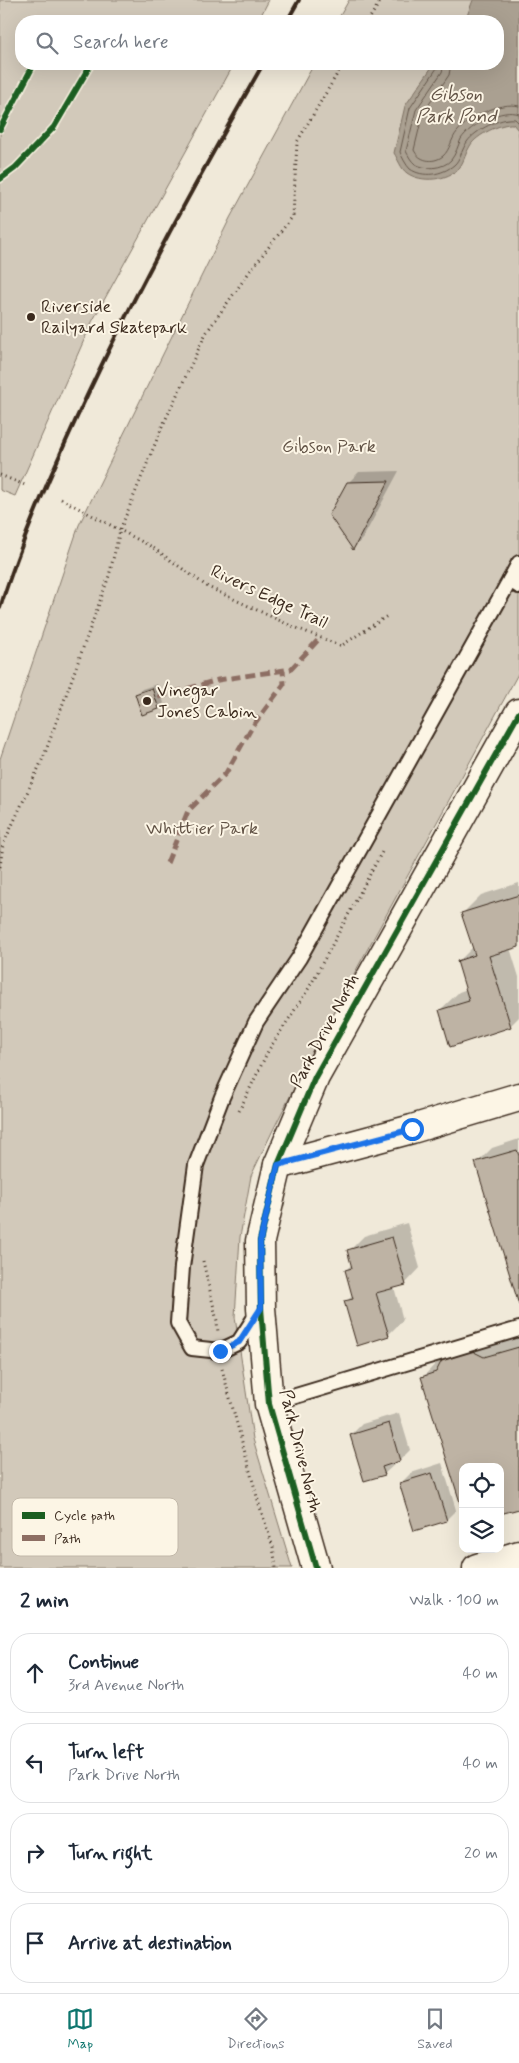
<!DOCTYPE html>
<meta charset="utf-8">
<style>
:root{--surface:#fff;--page:#f2f2f3;--text:#1f2937;--muted:#747a83;--line:#e0e1e3;--accent:#0f766e}
body{margin:0;font-family:Mynerve,sans-serif;background:var(--page);color:var(--text)}
.controls{position:absolute;right:15px;bottom:15px;display:grid;overflow:hidden;border-radius:10px;box-shadow:0 5px 20px #0002}
.controls button{width:45px;height:45px;display:grid;place-items:center;padding:0;border:0;border-bottom:1px solid var(--line);background:var(--surface);color:var(--text);font:25px sans-serif}
.stop{position:absolute;width:15px;height:15px;margin:-11px;border:4px solid #1a73e8;border-radius:50%;background:#fff}
.stop.end{background:#1a73e8;border-color:#fff;box-shadow:0 1px 5px #0008}
.list{margin:0;padding:0;list-style:none}
h2{display:flex;justify-content:space-between;align-items:center;height:65px;margin:0;padding:0 20px;font-size:21px}
h2 small{font-size:16px;font-weight:400;color:var(--muted)}
.list li{display:grid;grid-template-columns:32px 1fr auto;gap:15px;align-items:center;box-sizing:border-box;height:80px;margin:0 10px 10px;padding:0 10px;border:1px solid var(--line);border-radius:20px}
.list b{display:block;font-size:19px;white-space:nowrap}
.list p{margin:0;font-size:16px;white-space:nowrap;color:var(--muted)}
.list em{font-size:16px;font-style:normal;color:var(--muted)}
.icon{flex:none;width:28px;height:28px;fill:none;stroke:currentColor;stroke-width:2;stroke-linecap:round;stroke-linejoin:round}
.map{position:relative;flex:none;width:519px;height:1568px;overflow:hidden}
.search{position:absolute;background:var(--surface);box-shadow:0 5px 20px #0002;left:15px;right:15px;top:15px;height:55px;display:flex;align-items:center;gap:12px;box-sizing:border-box;padding:0 18px;border-radius:20px;color:var(--muted);font-size:19px}
.sheet{height:425px;background:var(--surface)}
nav{display:flex;justify-content:space-around;align-items:center;box-sizing:border-box;height:70px;border-top:1px solid var(--line);background:var(--surface);font-size:14px;color:var(--muted)}
nav a{display:grid;justify-items:center;gap:2px}
nav .on{color:var(--accent)}
.map>svg:first-child{display:block}
.green{fill:#d2c9ba;stroke:#867a6c}
.water{fill:#aaa091;stroke:#7e7163}
.shadow{fill:#0003}
.lines{fill:none;stroke-linecap:round;stroke-linejoin:round}
.shore{stroke:#67594c;stroke-width:1}
.building{fill:#beb3a4;stroke:#3b2a1e}
.lane-casing{stroke:#3b2a1e;stroke-width:18}
.street-casing{stroke:#3b2a1e;stroke-width:31}
.secondary-casing{stroke:#3b2a1e;stroke-width:31}
.primary-casing{stroke:#3b2a1e;stroke-width:31}
.path{stroke:#3b2a1e;stroke-width:3;stroke-dasharray:1 4;stroke-linecap:butt}
.lane{stroke:#fcf5e5;stroke-width:14}
.street{stroke:#fcf5e5;stroke-width:28}
.secondary{stroke:#fcf5e5;stroke-width:28}
.primary{stroke:#fcf5e5;stroke-width:28}
.rail{stroke:#3b2a1e;stroke-width:4}
.quiet{stroke:#8d6e63;stroke-width:5;stroke-dasharray:10 5;stroke-linecap:butt}
.cycleway-casing{stroke:#fcf5e5;stroke-width:9}
.cycleway{stroke:#1b5e20;stroke-width:6}
.route{stroke:#1a73e8;stroke-width:6}
.poi-dot{fill:#3b2a1e;stroke:#fcf5e5;stroke-width:2}
.labels{text-anchor:middle;dominant-baseline:central;stroke-width:4;stroke-linejoin:round;paint-order:stroke}
.poi-label{font-size:18px;fill:#3b2a1e;stroke:#fcf5e5;text-anchor:start}
.park-label{font-size:18px;fill:#615245;stroke:#fcf5e5}
.street-label{font-size:18px;fill:#3b2a1e;stroke:#fcf5e5}
.water-label{font-size:19px;font-style:italic;fill:#625346;stroke:#fcf5e5}
.key{fill:#fcf5e5;stroke:#c2b8a9;stroke-width:1}
.key-label{font-size:14px;fill:#3b2a1e}
</style>
<div class="map">
<svg width="519" height="1568" viewBox="0 0 519 1568">
<rect width="100%" height="100%" fill="#f0e9d9"/>
<filter id="ink" filterUnits="userSpaceOnUse"><feTurbulence type="fractalNoise" baseFrequency=".02" numOctaves="2"/><feDisplacementMap in="SourceGraphic" scale="10" xChannelSelector="R" yChannelSelector="G"/><feConvolveMatrix kernelMatrix="1 2 1 2 8 2 1 2 1" color-interpolation-filters="sRGB"/></filter>
<g filter="url(#ink)">
<g class="green">
<polygon points="0,0 269,0 258,21 21,21 21,64 234,64 92,322 15,496 0,490"/>
<polygon points="349,0 519,0 519,672 325,1027 273,1130 251,1176 240,1237 235,1317 253,1439 292,1568 0,1568 0,759 79,525 230,218 314,64 498,64 498,21 337,21"/>
</g>
<path class="water" d="M473 0H519V136L518 130 513 124C501 123 476 135 470 146 466 152 464 161 460 167 448 181 421 183 407 173 401 169 398 159 394 153L405 106 434 64H498V21H465Z"/>
<g class="shadow">
<polygon points="399,471 363,538 353,549 348,483 359,472"/>
<polygon points="157,684 164,703 158,708 137,694 142,689"/>
<polygon points="519,883 519,945 510,948 519,977 519,1017 510,1026 440,1010 459,992 467,989 458,962 473,947 463,913 481,895"/>
<polygon points="519,1139 519,1301 477,1163 492,1148"/>
<polygon points="407,1223 420,1268 405,1284 394,1287 403,1320 388,1335 346,1302 353,1295 346,1270 352,1264 349,1251 364,1236"/>
<polygon points="519,1335 519,1507 500,1467 423,1377 441,1358"/>
<polygon points="399,1413 410,1450 400,1460 394,1462 395,1464 384,1474 351,1435 362,1424"/>
<polygon points="442,1463 456,1510 446,1520 401,1483 411,1473"/>
</g>
<g class="lines">
<g class="shore">
<path d="M438 64 437 68 410 108 400 152C402 157 406 165 410 169 423 178 442 175 454 165 460 160 462 149 467 142 475 130 501 117 515 119L519 123"/>
<path d="M444 64 442 72 416 110 406 151C408 155 411 161 415 164 425 170 443 169 451 160 456 154 458 145 461 139 470 125 503 107 519 114"/>
<path d="M451 64 449 75 423 113 414 150C419 161 433 164 443 156 450 150 451 139 457 132 469 117 500 101 519 106"/>
</g>
</g>
<g class="building">
<polygon points="389,481 353,550 329,515 347,482"/>
<polygon points="152,688 159,709 142,715 135,694"/>
<polygon points="519,895 519,947 489,956 511,1027 450,1047 439,1010 469,1001 457,961 475,955 461,913"/>
<polygon points="517,1150 519,1156 519,1305 475,1162"/>
<polygon points="392,1237 406,1285 376,1293 389,1336 357,1346 344,1301 353,1299 345,1270 352,1268 347,1250"/>
<polygon points="519,1347 519,1509 500,1514 500,1467 463,1467 463,1512 421,1377 436,1372 442,1360 472,1351 484,1357"/>
<polygon points="389,1423 400,1461 382,1467 385,1475 364,1481 350,1435"/>
<polygon points="432,1473 447,1521 414,1531 399,1483"/>
</g>
<g class="lines">
<g class="lane-casing">
<g id="lane">
<polyline points="519,563 510,580 519,586"/>
<polyline points="259,1311 239,1342 220,1351 192,1348 178,1323 182,1267 196,1165 222,1097 256,1022 299,958 510,580"/>
<polyline points="269,1404 519,1329"/>
</g>
</g>
<g class="street-casing">
<polyline id="street" points="278,1165 412,1129 519,1097"/>
</g>
<g class="secondary-casing">
<polyline id="secondary" points="316,1568 269,1404 261,1308 260,1241 278,1165 315,1077 519,713"/>
</g>
<g class="primary-casing">
<polyline id="primary" points="477,1568 519,1555"/>
</g>
<g class="path">
<polyline points="368,21 381,0"/>
<polyline points="0,475 25,485"/>
<polyline points="61,499 152,547 208,587 287,624 341,646 387,616"/>
<polyline points="0,867 3,845 44,756 109,576 120,530 162,427 206,333 250,271 293,216 297,142 343,64"/>
<polyline points="239,1111 268,1051 309,988 383,850"/>
<polyline points="203,1261 217,1321 218,1333"/>
<polyline points="222,1369 259,1504 273,1547 276,1568"/>
</g>
<use href="#lane" class="lane"/>
<use href="#street" class="street"/>
<use href="#secondary" class="secondary"/>
<use href="#primary" class="primary"/>
<g class="rail">
<polyline points="287,21 299,0"/>
<path d="M0 608C18 550 42 494 67 439 125 310 193 187 263 64"/>
</g>
<g class="quiet">
<polyline points="158,697 218,680 291,669 320,638"/>
<polyline points="167,863 188,811 226,773 252,727 284,684 283,671"/>
</g>
<g class="cycleway-casing">
<g id="cycleway">
<polyline points="0,129 34,64"/>
<polyline points="0,179 15,168 54,127 91,64"/>
<polyline points="316,1568 269,1404 261,1308 260,1241 278,1165 315,1077 519,713"/>
</g>
</g>
<use href="#cycleway" class="cycleway"/>
</g>
</g>
<g class="lines" filter="url(#ink)">
<polyline class="route" points="220,1351 239,1342 261,1308 260,1241 278,1165 412,1129"/>
</g>
<g class="poi-dot">
<circle cx="31" cy="317" r="5"/>
<circle cx="147" cy="701" r="5"/>
</g>
<g class="labels">
<g class="poi-label">
<text x="41" y="307">Riverside<tspan x="41" dy="21">Railyard Skatepark</tspan></text>
<text x="157" y="691">Vinegar<tspan x="157" dy="21">Jones Cabin</tspan></text>
</g>
<g class="park-label">
<text x="329" y="447">Gibson Park</text>
<text x="202" y="829">Whittier Park</text>
</g>
<g class="street-label">
<text transform="translate(269 597) rotate(25)">Rivers Edge Trail</text>
<text transform="translate(325 1031) rotate(-62)">Park Drive North</text>
<text transform="translate(300 1451) rotate(76)">Park Drive North</text>
</g>
<g class="water-label">
<text x="456" y="94">Gibson<tspan x="456" dy="22">Park Pond</tspan></text>
</g>
</g>
<rect x="12" y="1498" width="166" height="58" rx="8" class="key"/>
<rect x="22" y="1512" width="23" height="7" fill="#1b5e20"/>
<rect x="22" y="1535" width="23" height="6" fill="#8d6e63"/>
<g class="key-label">
<text x="54" y="1520">Cycle path</text>
<text x="54" y="1543">Path</text>
</g>
</svg>
<div class="controls">
<button><svg class="icon" aria-label="locate" viewBox="0 0 24 24"><circle cx="12" cy="12" r="6"/><path d="M12 2v4M12 18v4M2 12h4M18 12h4"/></svg></button>
<button><svg class="icon" aria-label="layers" viewBox="0 0 24 24"><path d="M12 4l9 5-9 5-9-5zM3 14l9 5 9-5"/></svg></button>
</div>
<div class="stop" style="left:412px;top:1129px"></div>
<div class="stop end" style="left:220px;top:1351px"></div>
<div class="search"><svg class="icon" aria-label="search" viewBox="0 0 24 24"><circle cx="10" cy="10" r="6"/><path d="M15 15l6 6"/></svg>Search here</div>
</div>
<section class="sheet">
<h2>2 min<small>Walk · 100 m</small></h2>
<ul class="list">
<li><svg class="icon" aria-label="ahead" viewBox="0 0 24 24"><path d="M12 20V5M6 11l6-6 6 6"/></svg><div><b>Continue</b><p>3rd Avenue North</p></div><em>40 m</em></li>
<li><svg class="icon" aria-label="left" viewBox="0 0 24 24"><path d="M17 20v-9H6M10 6l-5 5 5 5"/></svg><div><b>Turn left</b><p>Park Drive North</p></div><em>40 m</em></li>
<li><svg class="icon" aria-label="right" viewBox="0 0 24 24"><path d="M7 20v-9h11M14 6l5 5-5 5"/></svg><div><b>Turn right</b></div><em>20 m</em></li>
<li><svg class="icon" aria-label="arrive" viewBox="0 0 24 24"><path d="M6 21V4h12l-3 4 3 4H6"/></svg><div><b>Arrive at destination</b></div></li>
</ul>
</section>
<nav>
<a class="on"><svg class="icon" aria-label="map" viewBox="0 0 24 24"><path d="M3 6l6-2 6 2 6-2v14l-6 2-6-2-6 2zM9 4v14M15 6v14"/></svg>Map</a>
<a><svg class="icon" aria-label="directions" viewBox="0 0 24 24"><path d="M12 3l9 9-9 9-9-9zM9 14v-3h6M13 9l2 2-2 2"/></svg>Directions</a>
<a><svg class="icon" aria-label="saved" viewBox="0 0 24 24"><path d="M7 4h10v16l-5-4-5 4z"/></svg>Saved</a>
</nav>
